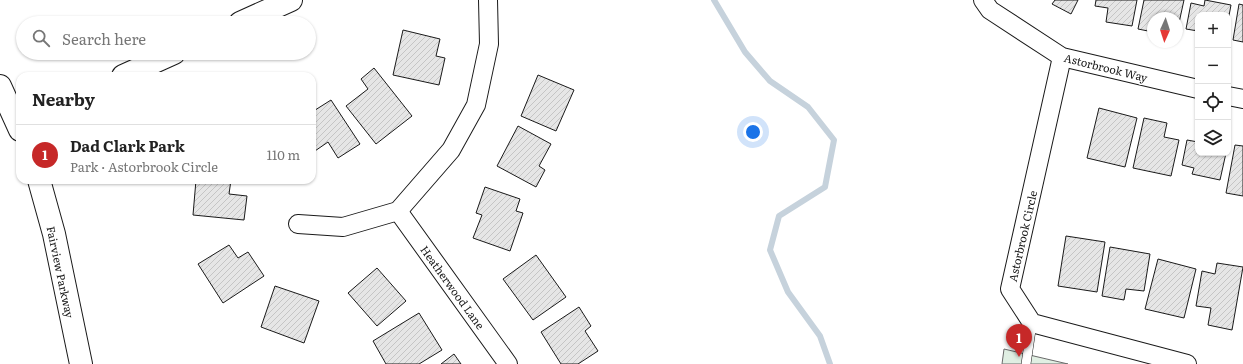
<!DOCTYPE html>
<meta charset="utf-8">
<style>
:root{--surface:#fff;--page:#f2f2f2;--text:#222;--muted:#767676;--line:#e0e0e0;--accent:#c62828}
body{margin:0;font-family:Literata,serif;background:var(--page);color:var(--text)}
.controls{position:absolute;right:12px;top:12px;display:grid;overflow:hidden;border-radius:8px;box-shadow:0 1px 3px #0004}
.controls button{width:36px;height:36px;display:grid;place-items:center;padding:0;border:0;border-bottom:1px solid var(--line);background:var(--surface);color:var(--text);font:20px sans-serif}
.compass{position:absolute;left:1147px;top:12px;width:36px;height:36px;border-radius:50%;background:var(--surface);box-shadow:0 1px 3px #0004;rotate:183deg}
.you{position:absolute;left:753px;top:132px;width:14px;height:14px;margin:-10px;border:3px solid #fff;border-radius:50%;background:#1a73e8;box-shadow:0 0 0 6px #1a73e833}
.badge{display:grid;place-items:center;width:26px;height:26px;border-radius:50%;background:var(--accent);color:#fff;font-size:13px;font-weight:700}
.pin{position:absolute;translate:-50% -33px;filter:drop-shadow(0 1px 2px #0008)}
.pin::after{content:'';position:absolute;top:21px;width:14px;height:12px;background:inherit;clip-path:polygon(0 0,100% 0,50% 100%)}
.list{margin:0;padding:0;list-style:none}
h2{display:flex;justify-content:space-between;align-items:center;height:52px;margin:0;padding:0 16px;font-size:17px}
h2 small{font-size:13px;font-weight:400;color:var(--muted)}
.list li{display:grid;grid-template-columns:26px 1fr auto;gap:12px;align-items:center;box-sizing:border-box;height:60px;padding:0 16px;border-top:1px solid var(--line)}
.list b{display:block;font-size:15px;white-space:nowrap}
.list p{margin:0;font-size:13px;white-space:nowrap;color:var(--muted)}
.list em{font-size:13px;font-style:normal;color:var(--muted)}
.icon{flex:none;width:22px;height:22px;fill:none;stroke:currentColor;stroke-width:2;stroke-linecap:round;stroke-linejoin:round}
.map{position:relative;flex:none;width:1243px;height:364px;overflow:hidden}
.search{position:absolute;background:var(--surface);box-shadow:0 1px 3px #0004;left:16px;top:16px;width:300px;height:44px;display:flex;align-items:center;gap:10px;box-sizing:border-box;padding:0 14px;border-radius:22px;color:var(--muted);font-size:15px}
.panel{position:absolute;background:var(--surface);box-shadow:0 1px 3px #0004;left:16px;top:72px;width:300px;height:112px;border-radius:12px}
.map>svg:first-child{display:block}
.green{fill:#e0efe3;stroke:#6a6a6a}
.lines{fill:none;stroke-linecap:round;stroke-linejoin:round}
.stream{stroke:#c6d2dc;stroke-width:6}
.building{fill:url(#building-hatch);stroke:#1a1a1a}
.service-casing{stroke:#1a1a1a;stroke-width:10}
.minor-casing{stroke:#1a1a1a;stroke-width:20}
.tertiary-casing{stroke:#1a1a1a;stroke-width:24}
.secondary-casing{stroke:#1a1a1a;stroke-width:24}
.service{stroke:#fff;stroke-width:9}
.minor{stroke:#fff;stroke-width:18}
.tertiary{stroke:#fff;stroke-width:22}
.secondary{stroke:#fff;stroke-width:22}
.labels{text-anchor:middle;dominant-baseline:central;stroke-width:3;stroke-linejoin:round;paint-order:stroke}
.street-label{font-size:11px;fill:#1a1a1a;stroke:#fff}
</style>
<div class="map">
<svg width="1243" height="364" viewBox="0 0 1243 364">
<defs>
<pattern id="building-hatch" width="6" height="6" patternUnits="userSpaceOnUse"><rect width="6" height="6" fill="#e6e6e6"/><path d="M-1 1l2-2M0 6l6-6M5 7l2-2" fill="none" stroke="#c5c5c5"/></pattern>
</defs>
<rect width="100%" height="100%" fill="#fff"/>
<polygon class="green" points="1004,349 1068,364 1002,364"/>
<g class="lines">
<polyline class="stream" points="714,0 745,52 770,81 808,107 834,140 825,187 779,216 770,250 788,292 820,336 830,364"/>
</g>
<g class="building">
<polygon points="1055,0 1078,0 1071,14 1052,4"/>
<polygon points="1096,0 1137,0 1132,26 1106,22 1108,8 1095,6"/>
<polygon points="1144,0 1184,0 1177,32 1177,18 1153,18 1153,32 1138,29"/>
<polygon points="1205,0 1231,5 1228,21 1228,15 1198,15 1198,31 1186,29 1191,3 1204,6"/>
<polygon points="1239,4 1243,5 1243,42 1233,40"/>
<polygon points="403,30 440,39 436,56 445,58 439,85 393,75"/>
<polygon points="374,68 412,116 376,144 346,106 368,89 361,79"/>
<polygon points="538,75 574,90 556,131 521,116"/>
<polygon points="331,100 360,144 338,158 328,142 312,153 312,112"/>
<polygon points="1099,108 1137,118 1125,167 1087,158"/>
<polygon points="1144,118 1167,123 1164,137 1179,140 1171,176 1133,168"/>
<polygon points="518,126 551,144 539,166 545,170 536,187 497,166"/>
<polygon points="1187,140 1198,142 1198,153 1226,153 1220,180 1192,174 1194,168 1182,165"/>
<polygon points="1235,145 1243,146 1243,196 1226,193"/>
<polygon points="196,180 231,180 229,194 247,196 244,220 193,215"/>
<polygon points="485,187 520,199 516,211 523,213 510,251 473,238 482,215 476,213"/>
<polygon points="1066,236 1105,242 1097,292 1058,286"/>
<polygon points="229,245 238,258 248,252 264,276 223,303 198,264"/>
<polygon points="1110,247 1150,254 1144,291 1126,289 1124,300 1102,296"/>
<polygon points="536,255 566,297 533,320 503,279"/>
<polygon points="1158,259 1196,269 1184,318 1145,309"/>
<polygon points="1217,263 1243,267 1232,330 1208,325 1211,308 1196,306 1202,271 1215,274"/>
<polygon points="377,268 406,301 377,326 348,293"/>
<polygon points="275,286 319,301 304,343 261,327"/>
<polygon points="579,307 591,326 585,331 598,351 578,364 561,364 541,332"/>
<polygon points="419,313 442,350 419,364 386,364 373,341"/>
<polygon points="454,354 461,364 441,364"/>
</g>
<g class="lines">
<g class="service-casing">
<polyline id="service" points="1026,364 1032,323"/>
</g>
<g class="minor-casing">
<g id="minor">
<polyline points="983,0 990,10 1062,57 1198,89"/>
<polyline points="1062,57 1010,289 1032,323 1187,364"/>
<polyline points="1228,96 1243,99"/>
<polyline points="398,211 508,364"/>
<polyline points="298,224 343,227 398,211 451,150 476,105 489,44 488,0"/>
</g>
</g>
<g class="tertiary-casing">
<g id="tertiary">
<polyline points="240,23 291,0"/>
<polyline points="123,76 174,53"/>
</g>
</g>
<g class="secondary-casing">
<g id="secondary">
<polyline points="0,86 20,130"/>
<polyline points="39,180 54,234 81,364"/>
</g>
</g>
<use href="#service" class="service"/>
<use href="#minor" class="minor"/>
<use href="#tertiary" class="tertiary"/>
<use href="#secondary" class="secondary"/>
</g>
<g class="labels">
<g class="street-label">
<text transform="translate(1106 67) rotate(14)">Astorbrook Way</text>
<text transform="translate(1022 236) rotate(-77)">Astorbrook Circle</text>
<text transform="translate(61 272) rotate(78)">Fairview Parkway</text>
<text transform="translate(453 287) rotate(54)">Heatherwood Lane</text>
</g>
</g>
</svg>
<div class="controls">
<button>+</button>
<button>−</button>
<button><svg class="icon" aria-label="locate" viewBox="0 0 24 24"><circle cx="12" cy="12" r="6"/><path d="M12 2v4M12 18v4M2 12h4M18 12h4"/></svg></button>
<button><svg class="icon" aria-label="layers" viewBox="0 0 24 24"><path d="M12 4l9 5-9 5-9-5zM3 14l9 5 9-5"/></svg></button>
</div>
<svg class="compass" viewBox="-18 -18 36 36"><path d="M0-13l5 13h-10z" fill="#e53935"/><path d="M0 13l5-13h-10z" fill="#767676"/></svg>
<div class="you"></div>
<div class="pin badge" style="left:1019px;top:357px">1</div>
<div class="search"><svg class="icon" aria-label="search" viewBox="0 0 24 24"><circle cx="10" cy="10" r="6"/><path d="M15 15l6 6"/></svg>Search here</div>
<section class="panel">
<h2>Nearby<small></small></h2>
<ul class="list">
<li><span class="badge">1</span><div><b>Dad Clark Park</b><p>Park · Astorbrook Circle</p></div><em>110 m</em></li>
</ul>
</section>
</div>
